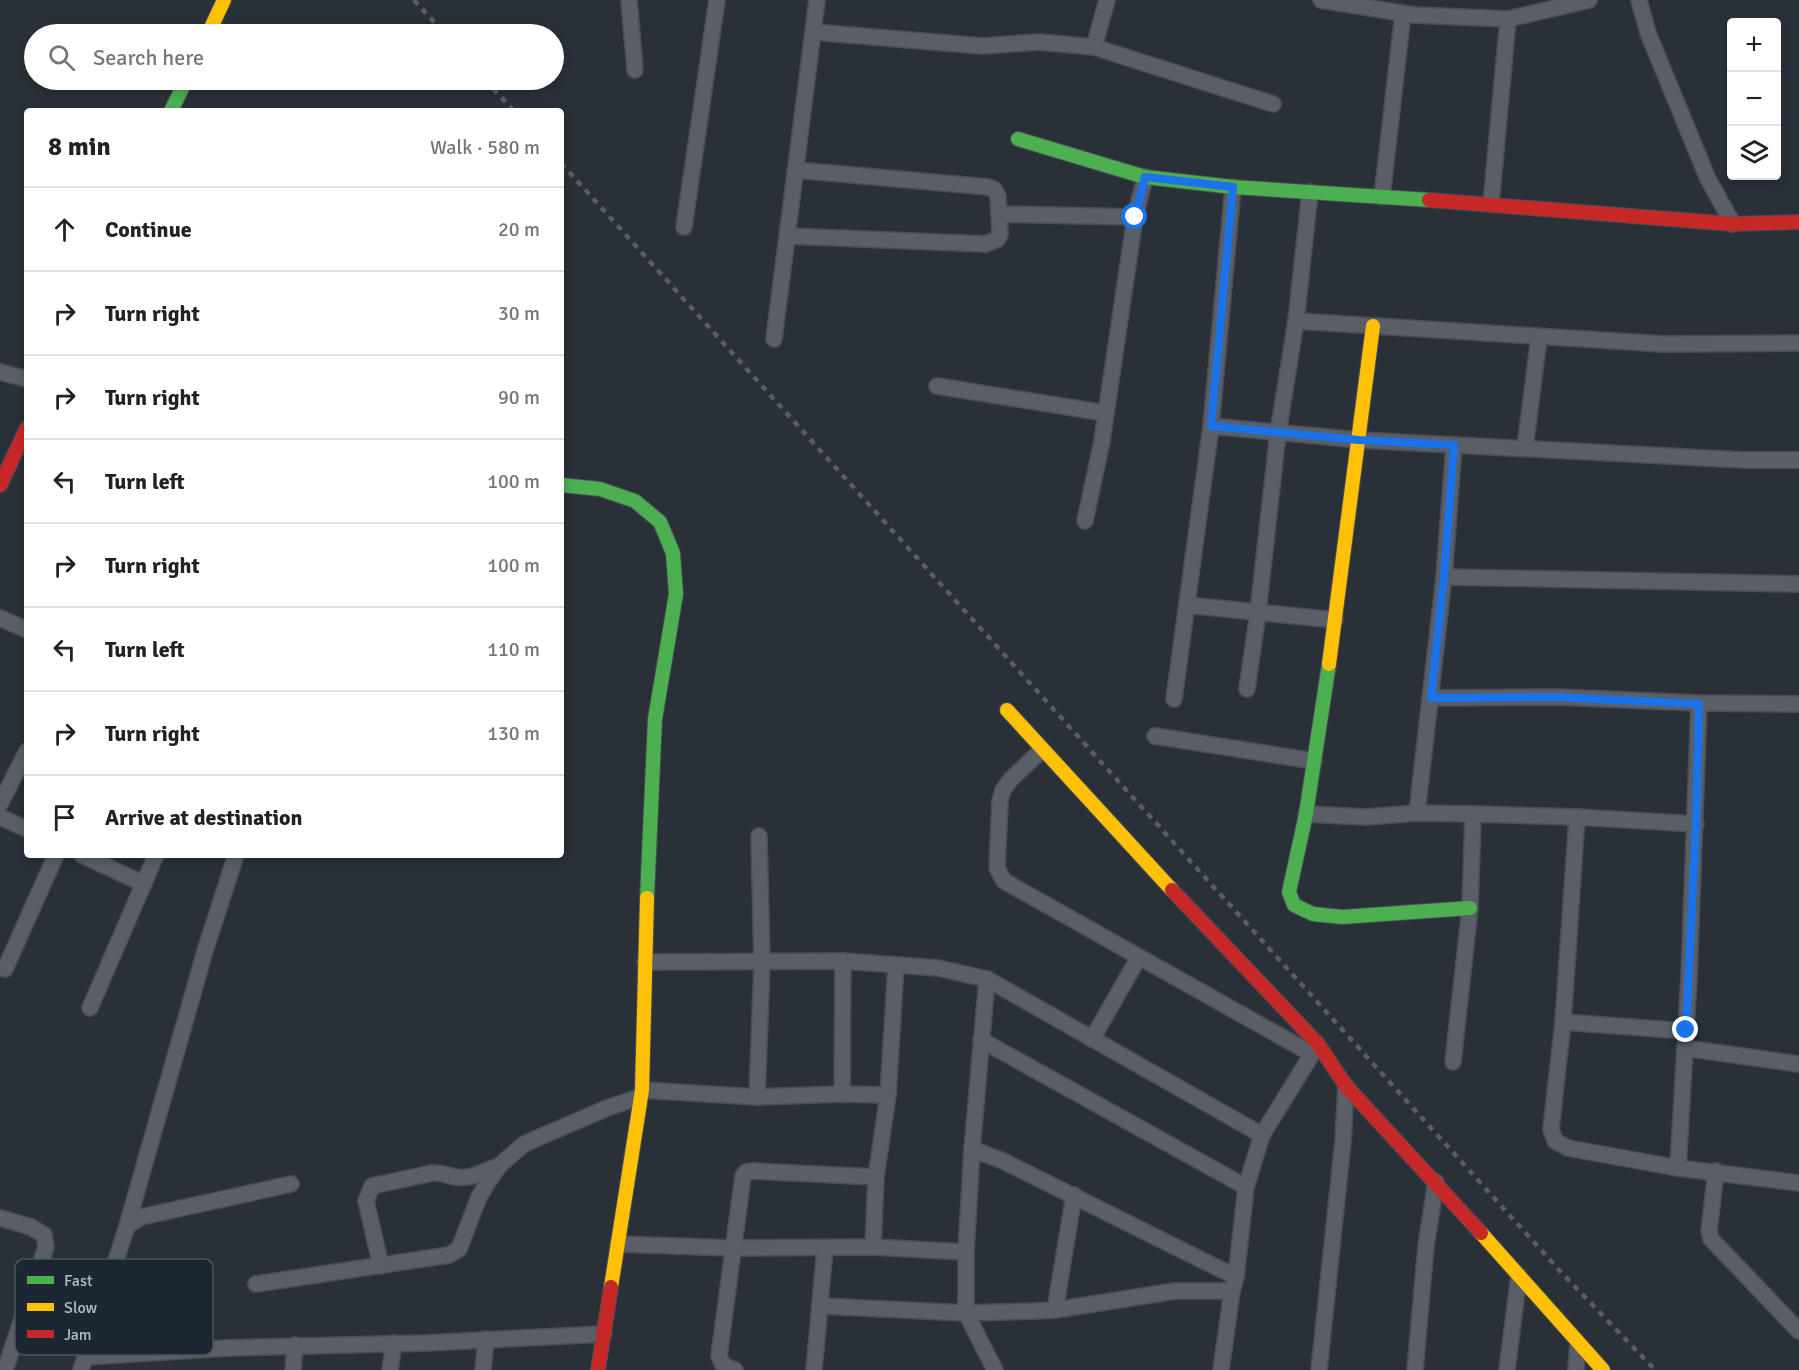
<!DOCTYPE html>
<meta charset="utf-8">
<style>
:root{--surface:#fff;--page:#f6f6f6;--text:#222;--muted:#767676;--line:#e0e0e0}
body{margin:0;font-family:Signika,sans-serif;background:var(--page);color:var(--text)}
.controls{position:absolute;right:18px;top:18px;display:grid;overflow:hidden;border-radius:6px;box-shadow:0 3px 9px #0003}
.controls button{width:54px;height:54px;display:grid;place-items:center;padding:0;border:0;border-bottom:2px solid var(--line);background:var(--surface);color:var(--text);font:30px sans-serif}
.stop{position:absolute;width:18px;height:18px;margin:-14px;border:4px solid #1a73e8;border-radius:50%;background:#fff}
.stop.end{background:#1a73e8;border-color:#fff;box-shadow:0 2px 6px #0008}
.list{margin:0;padding:0;list-style:none}
h2{display:flex;justify-content:space-between;align-items:center;height:78px;margin:0;padding:0 24px;font-size:26px}
h2 small{font-size:20px;font-weight:400;color:var(--muted)}
.list li{display:grid;grid-template-columns:39px 1fr auto;gap:18px;align-items:center;box-sizing:border-box;height:84px;padding:0 24px;border-top:2px solid var(--line)}
.list b{display:block;font-size:22px;white-space:nowrap}
.list em{font-size:20px;font-style:normal;color:var(--muted)}
.icon{flex:none;width:33px;height:33px;fill:none;stroke:currentColor;stroke-width:2;stroke-linecap:round;stroke-linejoin:round}
.map{position:relative;flex:none;width:1799px;height:1370px;overflow:hidden}
.search{position:absolute;background:var(--surface);box-shadow:0 3px 9px #0003;left:24px;top:24px;width:540px;height:66px;display:flex;align-items:center;gap:15px;box-sizing:border-box;padding:0 21px;border-radius:33px;color:var(--muted);font-size:22px}
.panel{position:absolute;background:var(--surface);box-shadow:0 3px 9px #0003;left:24px;top:108px;width:540px;height:750px;border-radius:6px}
.map>svg:first-child{display:block}
.lines{fill:none;stroke-linecap:round;stroke-linejoin:round}
.street-casing{stroke:#484c53;stroke-width:18}
.fast-casing{stroke:#484c53;stroke-width:16}
.slow-casing{stroke:#484c53;stroke-width:16}
.jam-casing{stroke:#484c53;stroke-width:16}
.street{stroke:#5a5e66;stroke-width:15}
.fast{stroke:#4caf50;stroke-width:14}
.slow{stroke:#ffc107;stroke-width:14}
.jam{stroke:#c62828;stroke-width:14}
.rail{stroke:#595d64;stroke-width:4.5;stroke-dasharray:6 6;stroke-linecap:butt}
.route{stroke:#1a73e8;stroke-width:8}
.key{fill:#1d2633;stroke:#4a5360;stroke-width:1.5}
.key-label{font-size:16px;fill:#b4bcc9}
</style>
<div class="map">
<svg width="1799" height="1370" viewBox="0 0 1799 1370">
<rect width="100%" height="100%" fill="#2a3038"/>
<g class="lines">
<g class="street-casing">
<g id="street">
<polyline points="629,0 635,70"/>
<polyline points="1321,0 1414,15 1508,19 1589,0"/>
<polyline points="1639,0 1648,33 1708,179 1733,224"/>
<polyline points="813,32 982,46 1039,42 1094,47 1273,104"/>
<polyline points="1094,47 1107,0"/>
<polyline points="796,170 988,187 994,189 998,196 999,214"/>
<polyline points="1382,197 1403,13"/>
<polyline points="1491,204 1508,19"/>
<polyline points="684,227 717,0"/>
<polyline points="788,236 985,244 998,239 1000,234 999,214 1135,217"/>
<polyline points="1296,321 1663,344 1799,343"/>
<polyline points="774,339 817,0"/>
<polyline points="0,372 27,379"/>
<polyline points="937,386 1105,413"/>
<polyline points="1211,426 1359,440 1744,460 1799,460"/>
<polyline points="1525,448 1539,337"/>
<polyline points="1085,521 1102,441 1135,217 1145,177"/>
<polyline points="1444,577 1799,584"/>
<polyline points="1187,605 1335,620"/>
<polyline points="0,618 27,630"/>
<polyline points="1247,689 1258,612 1278,433 1296,321 1310,192"/>
<polyline points="1431,698 1557,697 1699,703 1799,704"/>
<polyline points="1174,699 1211,426 1233,187"/>
<polyline points="1155,736 1314,761"/>
<polyline points="1042,750 1011,779 1003,790 1000,801 997,868 1004,881 1312,1054"/>
<polyline points="0,804 27,751"/>
<polyline points="1417,813 1444,577 1454,445"/>
<polyline points="1306,814 1366,817 1417,813 1473,814 1577,817 1696,824"/>
<polyline points="0,817 27,829"/>
<polyline points="1577,817 1563,1022 1551,1129 1555,1141 1568,1148 1678,1168 1799,1183"/>
<polyline points="82,855 144,884"/>
<polyline points="645,962 843,961 938,968 987,979 1262,1135"/>
<polyline points="5,969 56,855"/>
<polyline points="987,979 972,1149 966,1252 966,1313 995,1370"/>
<polyline points="90,1008 156,855"/>
<polyline points="1563,1022 1686,1031"/>
<polyline points="1092,1039 1139,957"/>
<polyline points="981,1040 1246,1187"/>
<polyline points="1685,1048 1799,1064"/>
<polyline points="1453,1062 1470,908 1473,814"/>
<polyline points="642,1090 757,1097 842,1094 888,1095"/>
<polyline points="842,1094 843,961"/>
<polyline points="757,1097 762,963 759,836"/>
<polyline points="972,1149 1003,1161 1236,1277"/>
<polyline points="1678,1168 1689,977 1699,703"/>
<polyline points="1716,1171 1709,1231 1711,1239 1799,1331"/>
<polyline points="0,1218 31,1227 44,1235 46,1247 5,1370"/>
<polyline points="127,1226 141,1217 291,1184"/>
<polyline points="618,1244 732,1248 873,1247 966,1252"/>
<polyline points="873,1247 876,1177 888,1095 896,965"/>
<path d="M381 1266 366 1201 372 1186 432 1173C441 1172 448 1176 456 1177 470 1180 486 1170 499 1166"/>
<polyline points="256,1284 449,1255 459,1249 479,1197 488,1182 499,1166 524,1144 607,1108 640,1097"/>
<polyline points="820,1306 966,1313 1035,1311 1055,1310 1175,1291 1232,1291"/>
<polyline points="1055,1310 1074,1195"/>
<polyline points="85,1357 227,1348 425,1343 604,1334"/>
<polyline points="81,1370 127,1226 205,951 236,855"/>
<polyline points="293,1370 295,1345"/>
<polyline points="390,1370 394,1343"/>
<polyline points="483,1370 486,1339"/>
<polyline points="735,1370 723,1365 719,1356 743,1176 746,1172 754,1171 876,1177"/>
<polyline points="814,1370 825,1248"/>
<polyline points="1221,1370 1232,1291 1236,1277 1246,1187 1262,1135 1317,1046"/>
<polyline points="1319,1370 1343,1141 1346,1086"/>
<polyline points="1415,1370 1426,1246 1436,1182"/>
<polyline points="1507,1370 1519,1276"/>
<polyline points="1576,1370 1578,1345"/>
</g>
</g>
<g class="fast-casing">
<g id="fast">
<polyline points="171,111 186,80"/>
<polyline points="1018,139 1145,177 1233,187 1429,200"/>
<polyline points="561,485 600,489 635,501 660,522 673,553 676,594 655,719 647,898"/>
<polyline points="1329,664 1306,814 1289,892 1294,905 1313,914 1342,917 1470,908"/>
</g>
</g>
<g class="slow-casing">
<g id="slow">
<polyline points="208,34 224,0"/>
<polyline points="1329,664 1373,326"/>
<polyline points="1007,710 1172,890"/>
<polyline points="1481,1233 1603,1370"/>
<polyline points="611,1287 642,1090 647,898"/>
</g>
</g>
<g class="jam-casing">
<g id="jam">
<polyline points="1429,200 1733,224 1799,222"/>
<polyline points="0,485 27,428"/>
<polyline points="1172,890 1318,1044 1346,1086 1481,1233"/>
<polyline points="598,1370 611,1287"/>
</g>
</g>
<use href="#street" class="street"/>
<use href="#fast" class="fast"/>
<use href="#slow" class="slow"/>
<use href="#jam" class="jam"/>
<g class="rail">
<polyline points="414,0 445,34"/>
<polyline points="485,80 514,111"/>
<polyline points="561,163 1559,1270 1655,1370"/>
</g>
</g>
<g class="lines">
<polyline class="route" points="1135,217 1145,177 1233,187 1211,426 1359,440 1454,445 1444,577 1431,698 1557,697 1699,704 1696,824 1686,1030"/>
</g>
<rect x="15" y="1259" width="198" height="96" rx="9" class="key"/>
<rect x="27" y="1276" width="27" height="8" fill="#4caf50"/>
<rect x="27" y="1303" width="27" height="8" fill="#ffc107"/>
<rect x="27" y="1330" width="27" height="8" fill="#c62828"/>
<g class="key-label">
<text x="64" y="1286">Fast</text>
<text x="64" y="1313">Slow</text>
<text x="64" y="1340">Jam</text>
</g>
</svg>
<div class="controls">
<button>+</button>
<button>−</button>
<button><svg class="icon" aria-label="layers" viewBox="0 0 24 24"><path d="M12 4l9 5-9 5-9-5zM3 14l9 5 9-5"/></svg></button>
</div>
<div class="stop" style="left:1135px;top:217px"></div>
<div class="stop end" style="left:1686px;top:1030px"></div>
<div class="search"><svg class="icon" aria-label="search" viewBox="0 0 24 24"><circle cx="10" cy="10" r="6"/><path d="M15 15l6 6"/></svg>Search here</div>
<section class="panel">
<h2>8 min<small>Walk · 580 m</small></h2>
<ul class="list">
<li><svg class="icon" aria-label="ahead" viewBox="0 0 24 24"><path d="M12 20V5M6 11l6-6 6 6"/></svg><div><b>Continue</b></div><em>20 m</em></li>
<li><svg class="icon" aria-label="right" viewBox="0 0 24 24"><path d="M7 20v-9h11M14 6l5 5-5 5"/></svg><div><b>Turn right</b></div><em>30 m</em></li>
<li><svg class="icon" aria-label="right" viewBox="0 0 24 24"><path d="M7 20v-9h11M14 6l5 5-5 5"/></svg><div><b>Turn right</b></div><em>90 m</em></li>
<li><svg class="icon" aria-label="left" viewBox="0 0 24 24"><path d="M17 20v-9H6M10 6l-5 5 5 5"/></svg><div><b>Turn left</b></div><em>100 m</em></li>
<li><svg class="icon" aria-label="right" viewBox="0 0 24 24"><path d="M7 20v-9h11M14 6l5 5-5 5"/></svg><div><b>Turn right</b></div><em>100 m</em></li>
<li><svg class="icon" aria-label="left" viewBox="0 0 24 24"><path d="M17 20v-9H6M10 6l-5 5 5 5"/></svg><div><b>Turn left</b></div><em>110 m</em></li>
<li><svg class="icon" aria-label="right" viewBox="0 0 24 24"><path d="M7 20v-9h11M14 6l5 5-5 5"/></svg><div><b>Turn right</b></div><em>130 m</em></li>
<li><svg class="icon" aria-label="arrive" viewBox="0 0 24 24"><path d="M6 21V4h12l-3 4 3 4H6"/></svg><div><b>Arrive at destination</b></div></li>
</ul>
</section>
</div>
